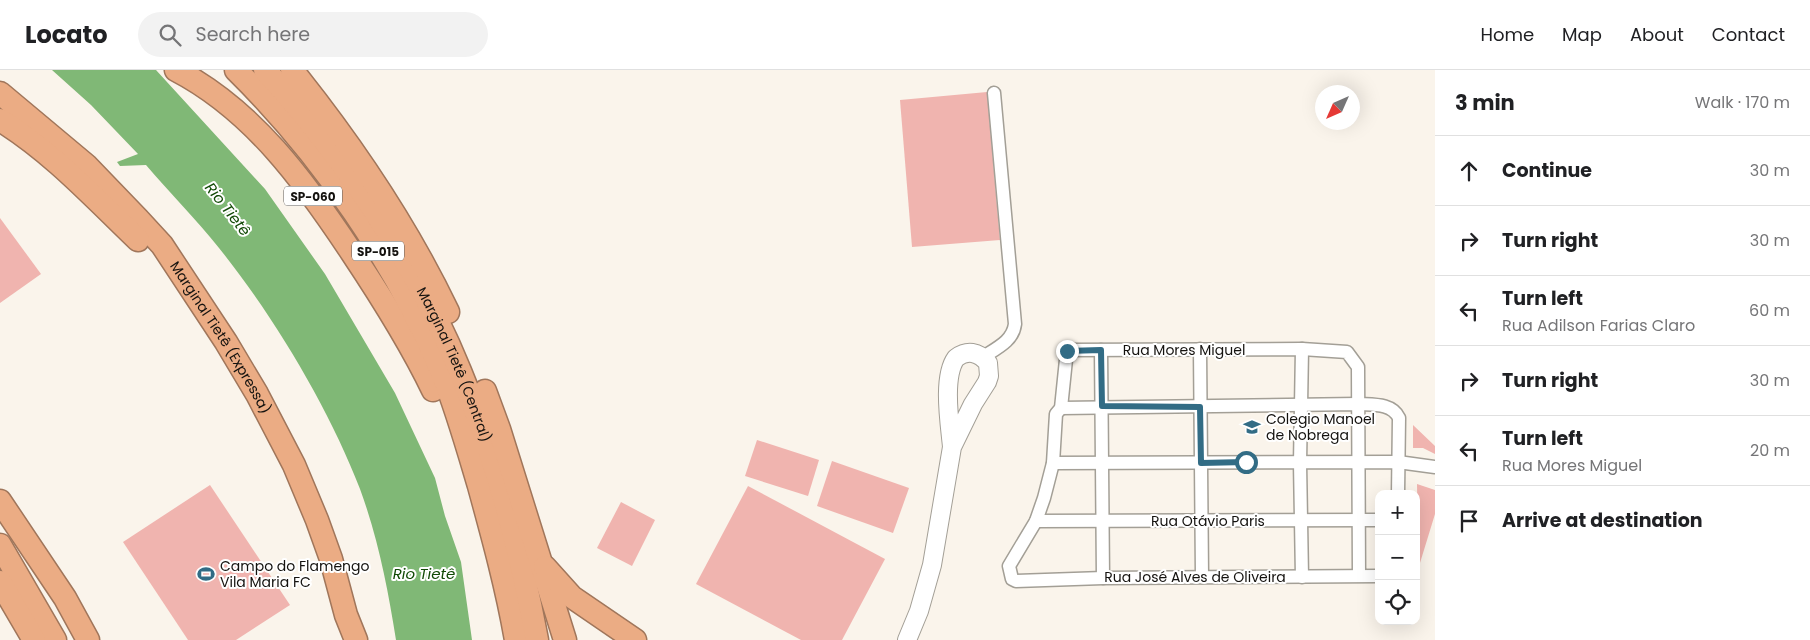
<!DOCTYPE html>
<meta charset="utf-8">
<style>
:root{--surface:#fff;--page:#f2f2f2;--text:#202124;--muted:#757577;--line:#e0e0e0}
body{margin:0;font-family:Poppins,sans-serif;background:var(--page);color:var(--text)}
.controls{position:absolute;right:15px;bottom:15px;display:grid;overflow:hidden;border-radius:10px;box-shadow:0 5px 20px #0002}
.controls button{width:45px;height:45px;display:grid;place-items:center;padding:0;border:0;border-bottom:1px solid var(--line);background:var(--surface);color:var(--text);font:25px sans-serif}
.compass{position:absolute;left:1315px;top:15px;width:45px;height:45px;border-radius:50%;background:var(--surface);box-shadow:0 5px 20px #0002;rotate:225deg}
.stop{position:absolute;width:15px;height:15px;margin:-11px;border:4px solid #326c85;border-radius:50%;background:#fff}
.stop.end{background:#326c85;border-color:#fff;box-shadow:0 1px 5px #0008}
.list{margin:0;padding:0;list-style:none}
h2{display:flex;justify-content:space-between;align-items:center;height:65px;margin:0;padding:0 20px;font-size:21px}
h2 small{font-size:16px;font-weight:400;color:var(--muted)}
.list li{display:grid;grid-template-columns:32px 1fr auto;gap:15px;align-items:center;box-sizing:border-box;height:70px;padding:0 20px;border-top:1px solid var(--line)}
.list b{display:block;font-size:19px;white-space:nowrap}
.list p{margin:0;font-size:16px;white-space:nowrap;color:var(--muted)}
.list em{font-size:16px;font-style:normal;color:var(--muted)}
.icon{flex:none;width:28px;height:28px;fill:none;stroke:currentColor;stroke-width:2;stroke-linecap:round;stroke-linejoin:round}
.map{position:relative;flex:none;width:1435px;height:570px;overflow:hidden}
header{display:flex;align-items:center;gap:30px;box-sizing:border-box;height:70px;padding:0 25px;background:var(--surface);border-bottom:1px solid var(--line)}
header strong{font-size:24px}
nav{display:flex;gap:28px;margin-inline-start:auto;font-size:18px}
.search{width:350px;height:45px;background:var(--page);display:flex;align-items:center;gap:12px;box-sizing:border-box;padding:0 18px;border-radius:28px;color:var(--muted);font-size:19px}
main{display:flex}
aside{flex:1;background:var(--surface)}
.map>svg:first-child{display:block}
.green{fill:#f0b4af}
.water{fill:#80b876}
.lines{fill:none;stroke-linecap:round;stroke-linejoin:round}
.street-casing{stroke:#a39f96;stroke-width:15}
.secondary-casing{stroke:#a39f96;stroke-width:20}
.highway-casing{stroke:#a0765b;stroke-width:25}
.street{stroke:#fff;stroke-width:12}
.secondary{stroke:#fff;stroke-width:18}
.highway{stroke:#ebac84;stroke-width:22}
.route{stroke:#326c85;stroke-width:6}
.labels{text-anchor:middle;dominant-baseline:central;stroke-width:4;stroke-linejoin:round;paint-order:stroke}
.shield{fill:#fff;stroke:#5a5957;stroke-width:1}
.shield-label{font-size:12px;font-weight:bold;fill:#14120f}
.street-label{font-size:14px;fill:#14120f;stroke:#fff}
.poi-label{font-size:14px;fill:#14120f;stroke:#fff;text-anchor:start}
.water-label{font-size:15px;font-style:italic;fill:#104904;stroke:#fff}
</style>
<header>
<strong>Locato</strong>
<div class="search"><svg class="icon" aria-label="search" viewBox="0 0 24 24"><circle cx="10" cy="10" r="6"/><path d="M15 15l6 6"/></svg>Search here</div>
<nav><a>Home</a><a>Map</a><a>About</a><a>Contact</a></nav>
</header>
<main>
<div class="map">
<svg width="1435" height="570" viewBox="0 0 1435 570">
<rect width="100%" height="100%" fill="#faf4eb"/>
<g class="green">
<polygon points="987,22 1000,170 912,177 900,30"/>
<polygon points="0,148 41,204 0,233"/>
<polygon points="1413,355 1435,376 1435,384 1423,378 1413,378"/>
<polygon points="757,370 819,390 808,426 745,406"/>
<polygon points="832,391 909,418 893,463 817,436"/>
<polygon points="1417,414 1435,420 1435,444 1416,506 1418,480"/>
<polygon points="210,415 290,535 236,570 188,570 123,472"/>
<polygon points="748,416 885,489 842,570 801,570 696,514"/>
<polygon points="621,432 655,450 632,496 597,478"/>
</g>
<path class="water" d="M52 0H156L265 119 325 204 395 323 435 408 445 446 461 492 472 570H396C388 519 378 468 360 419 329 338 273 245 219 178 196 149 170 123 146 95L120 96 117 92 138 84 91 35Z"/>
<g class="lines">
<g class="street-casing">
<g id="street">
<polyline points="1200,279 1202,507"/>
<polyline points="1302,279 1300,393 1302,507"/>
<polyline points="1101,280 1103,508"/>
<path d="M983 287C997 278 1013 271 1015 254L994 23"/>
<path d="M1061 338 1358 334C1373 335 1392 333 1399 348L1398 424"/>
<polyline points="1053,393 1398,392 1435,397"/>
<polyline points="1036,451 1379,450"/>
<polyline points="1359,506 1358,297 1347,282 1302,279 1067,280 1061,338 1056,344 1053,393 1044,428 1036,451 1009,496 1012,509 1016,511 1103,508 1379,506"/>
</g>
</g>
<g class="secondary-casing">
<path id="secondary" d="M907 570 919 541 932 495 952 377 973 334 987 312 989 306 988 293C978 281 967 280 956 288 942 307 950 355 952 377"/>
</g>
<g class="highway-casing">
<g id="highway">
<path d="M176 0C253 40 305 112 352 183 382 228 410 272 433 320"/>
<path d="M236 0C321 84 397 194 443 305 457 340 468 379 479 416 493 467 507 518 516 570"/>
<path id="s1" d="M265 0C341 82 418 197 460 301 496 387 520 478 537 570"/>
<path d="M292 0C353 76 406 154 448 242"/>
<path id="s2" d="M0 23 86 95 138 149 162 175 226 272 257 324 294 395 317 450 331 489 346 545 356 570"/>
<path d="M0 50C52 82 94 128 138 170"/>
<polyline points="485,321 499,359 565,570"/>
<polyline points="0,431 65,528 88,570"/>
<polyline points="0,475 55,570"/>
<polyline points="545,497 572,527 635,570"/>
<polyline points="0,512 34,570"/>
</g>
</g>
<use href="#street" class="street"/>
<use href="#secondary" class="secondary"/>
<use href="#highway" class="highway"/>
</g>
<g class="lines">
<polyline class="route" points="1067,281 1101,280 1102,336 1200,337 1201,393 1246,392"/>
</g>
<defs>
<g id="school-bare" transform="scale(1.35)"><path d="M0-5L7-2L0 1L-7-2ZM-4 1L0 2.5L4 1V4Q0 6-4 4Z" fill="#326c85" stroke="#fff" stroke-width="2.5" paint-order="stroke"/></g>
<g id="stadium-bare" transform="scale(1.35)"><path d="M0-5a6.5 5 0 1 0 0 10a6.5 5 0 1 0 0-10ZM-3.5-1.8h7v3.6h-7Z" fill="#326c85" stroke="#fff" stroke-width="2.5" paint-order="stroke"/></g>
</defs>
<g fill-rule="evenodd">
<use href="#school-bare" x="1252" y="357"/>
<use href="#stadium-bare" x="206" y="504"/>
</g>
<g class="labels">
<g class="shield">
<rect x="284" y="116.5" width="58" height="19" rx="4"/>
<rect x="352" y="171.5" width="52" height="19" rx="4"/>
</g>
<g class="shield-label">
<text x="313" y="126">SP-060</text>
<text x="378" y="181">SP-015</text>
</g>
<g class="street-label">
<text stroke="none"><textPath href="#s2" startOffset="332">Marginal Tietê (Expressa)</textPath></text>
<text x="1184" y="280">Rua Mores Miguel</text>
<text stroke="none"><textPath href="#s1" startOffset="352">Marginal Tietê (Central)</textPath></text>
<text x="1208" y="451">Rua Otávio Paris</text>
<text x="1195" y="507">Rua José Alves de Oliveira</text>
</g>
<g class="poi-label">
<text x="1266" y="349">Colegio Manoel<tspan x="1266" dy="16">de Nobrega</tspan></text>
<text x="220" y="496">Campo do Flamengo<tspan x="220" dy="16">Vila Maria FC</tspan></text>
</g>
<g class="water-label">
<text transform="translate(228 139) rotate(52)">Rio Tietê</text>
<text x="424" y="503">Rio Tietê</text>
</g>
</g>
</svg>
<div class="controls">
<button>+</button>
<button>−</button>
<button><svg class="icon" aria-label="locate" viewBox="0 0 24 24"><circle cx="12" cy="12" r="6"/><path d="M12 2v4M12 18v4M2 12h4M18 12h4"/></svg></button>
</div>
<svg class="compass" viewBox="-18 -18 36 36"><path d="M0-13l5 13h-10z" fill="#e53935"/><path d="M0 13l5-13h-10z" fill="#757577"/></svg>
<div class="stop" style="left:1246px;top:392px"></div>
<div class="stop end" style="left:1067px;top:281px"></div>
</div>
<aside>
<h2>3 min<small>Walk · 170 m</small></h2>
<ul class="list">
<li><svg class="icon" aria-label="ahead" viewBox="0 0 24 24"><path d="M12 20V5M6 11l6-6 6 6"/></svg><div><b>Continue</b></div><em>30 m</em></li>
<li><svg class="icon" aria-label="right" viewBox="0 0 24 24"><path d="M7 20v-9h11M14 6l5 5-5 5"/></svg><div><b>Turn right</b></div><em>30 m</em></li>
<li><svg class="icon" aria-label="left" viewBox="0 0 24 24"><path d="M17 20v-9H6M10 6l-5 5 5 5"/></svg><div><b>Turn left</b><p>Rua Adilson Farias Claro</p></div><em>60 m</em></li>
<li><svg class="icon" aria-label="right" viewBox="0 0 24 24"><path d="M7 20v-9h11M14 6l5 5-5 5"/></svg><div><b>Turn right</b></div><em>30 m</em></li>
<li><svg class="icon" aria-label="left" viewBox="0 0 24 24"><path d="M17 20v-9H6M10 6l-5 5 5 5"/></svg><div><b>Turn left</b><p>Rua Mores Miguel</p></div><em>20 m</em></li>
<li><svg class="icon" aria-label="arrive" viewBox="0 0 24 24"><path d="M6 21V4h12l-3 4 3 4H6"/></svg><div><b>Arrive at destination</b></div></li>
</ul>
</aside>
</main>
